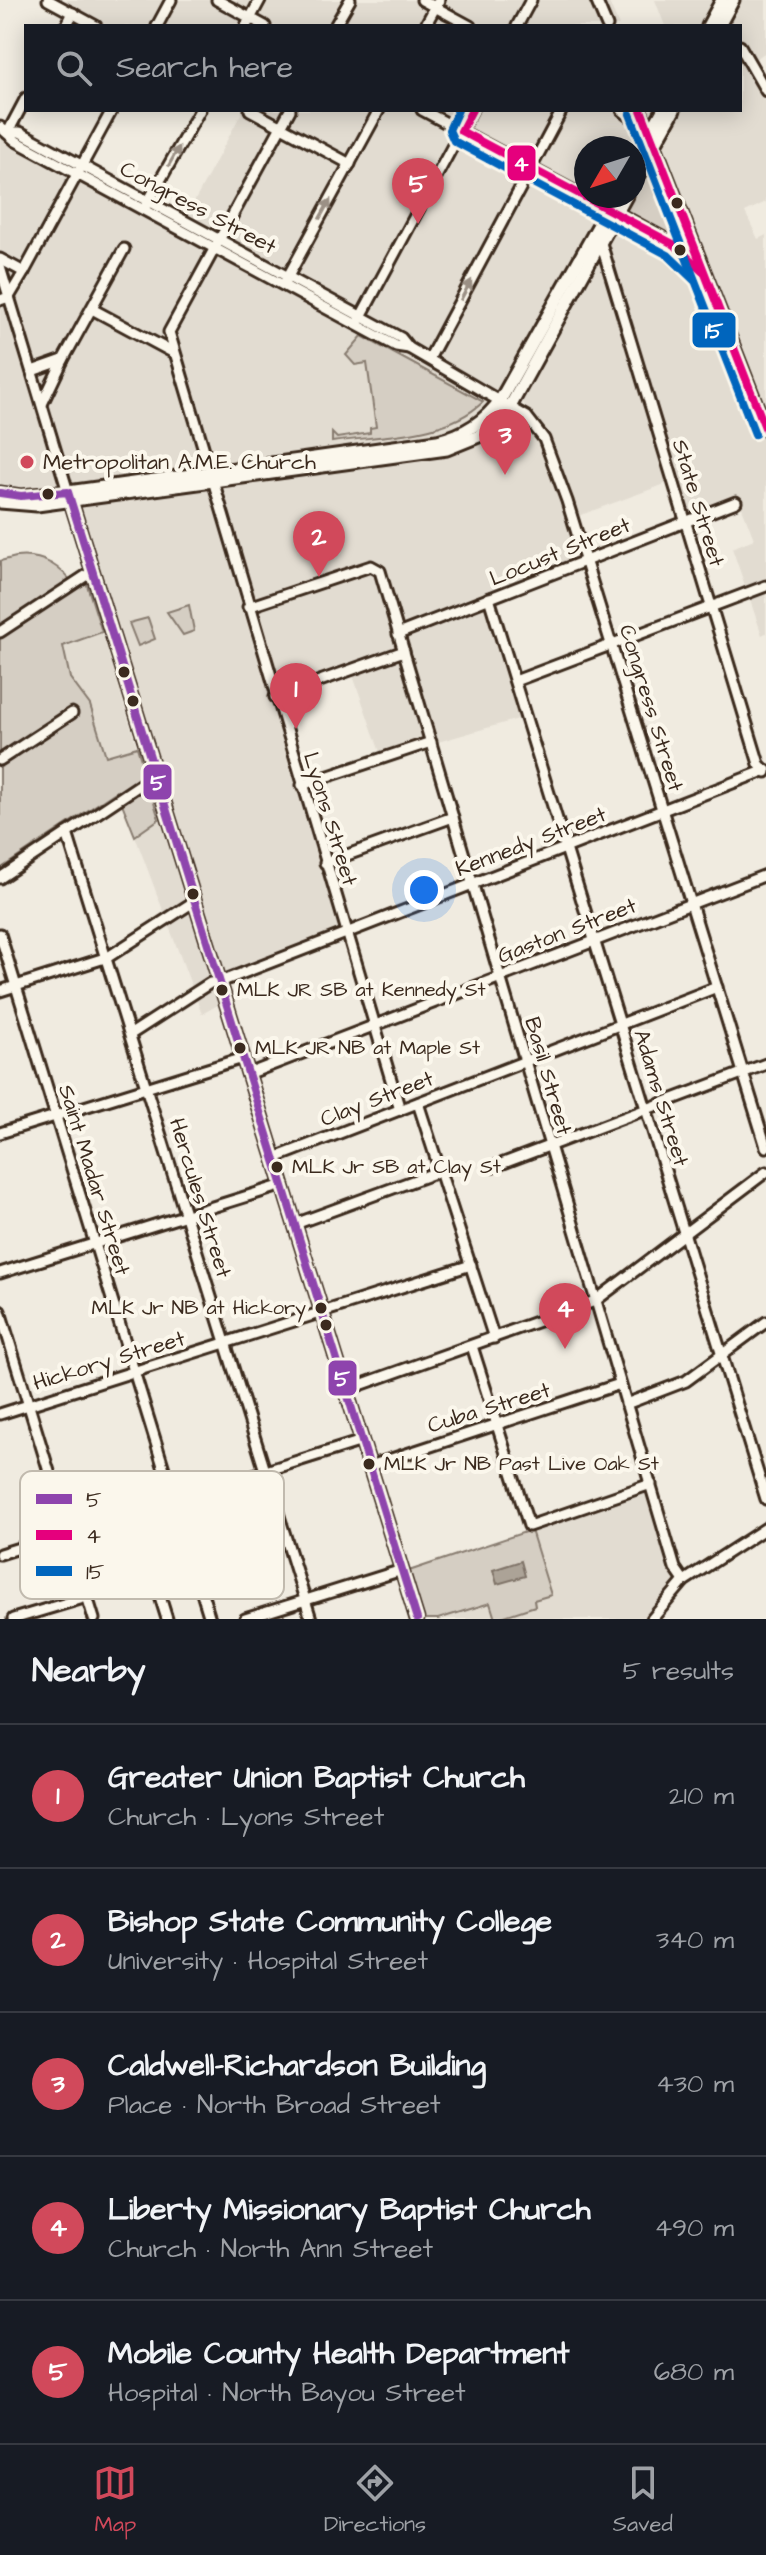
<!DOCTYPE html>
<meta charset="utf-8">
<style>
:root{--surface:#171b24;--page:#20242c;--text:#f1f3f6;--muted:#9ea1a6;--line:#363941;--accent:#d1495b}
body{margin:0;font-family:"Architects Daughter",sans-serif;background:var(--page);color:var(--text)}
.compass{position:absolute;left:574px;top:136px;width:72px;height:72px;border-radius:50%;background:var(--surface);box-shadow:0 4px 20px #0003;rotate:231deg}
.you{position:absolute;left:424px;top:890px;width:28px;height:28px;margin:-20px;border:6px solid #fff;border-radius:50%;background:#1a73e8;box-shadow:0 0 0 12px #1a73e833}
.badge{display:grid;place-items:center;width:52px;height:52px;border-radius:50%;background:var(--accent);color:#fff;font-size:26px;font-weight:700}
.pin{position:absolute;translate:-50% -66px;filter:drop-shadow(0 2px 4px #0008)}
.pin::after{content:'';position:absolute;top:42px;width:28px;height:24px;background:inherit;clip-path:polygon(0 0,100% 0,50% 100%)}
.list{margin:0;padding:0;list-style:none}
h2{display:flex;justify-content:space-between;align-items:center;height:104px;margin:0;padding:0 32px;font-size:34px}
h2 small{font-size:26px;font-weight:400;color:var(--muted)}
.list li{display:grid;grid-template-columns:52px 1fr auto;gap:24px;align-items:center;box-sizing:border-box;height:144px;padding:0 32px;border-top:2px solid var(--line)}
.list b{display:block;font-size:30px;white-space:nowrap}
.list p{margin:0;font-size:26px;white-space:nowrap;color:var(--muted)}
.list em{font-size:26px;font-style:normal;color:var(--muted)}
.icon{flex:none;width:44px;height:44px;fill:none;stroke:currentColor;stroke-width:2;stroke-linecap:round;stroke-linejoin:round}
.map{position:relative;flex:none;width:766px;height:1619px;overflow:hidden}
.search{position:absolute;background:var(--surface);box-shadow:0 4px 20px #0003;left:24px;right:24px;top:24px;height:88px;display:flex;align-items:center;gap:20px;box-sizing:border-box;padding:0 28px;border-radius:0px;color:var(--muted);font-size:30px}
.sheet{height:824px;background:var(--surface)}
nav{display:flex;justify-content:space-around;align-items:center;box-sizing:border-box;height:112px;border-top:2px solid var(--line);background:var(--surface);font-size:22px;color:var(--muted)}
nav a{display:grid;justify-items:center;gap:4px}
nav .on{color:var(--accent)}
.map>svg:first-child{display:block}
.built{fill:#e2dcd1;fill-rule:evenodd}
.green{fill:#d5cec3;stroke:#887c70;stroke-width:2}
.water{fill:#aca397;stroke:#7f7367;stroke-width:2}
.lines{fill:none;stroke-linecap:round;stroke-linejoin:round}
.minor-casing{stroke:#3b2a1e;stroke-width:15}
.major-casing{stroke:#3b2a1e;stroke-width:17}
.minor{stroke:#fbf7ec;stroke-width:9}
.major{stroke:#fbf7ec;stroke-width:11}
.bus-1-casing{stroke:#fbf7ec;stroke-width:14}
.bus-2-casing{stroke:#fbf7ec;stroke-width:14}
.bus-3-casing{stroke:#fbf7ec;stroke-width:14}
.bus-1{stroke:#8e44ad;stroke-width:8}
.bus-2{stroke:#e5007d;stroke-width:8}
.bus-3{stroke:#0065bd;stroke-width:8}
.oneway{fill:#9b9085}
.bus-dot{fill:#3b2a1e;stroke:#fbf7ec;stroke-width:3}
.poi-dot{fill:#d1495b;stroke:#fbf7ec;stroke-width:3}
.labels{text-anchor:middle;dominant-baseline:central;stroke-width:8;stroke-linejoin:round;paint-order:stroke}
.bus-label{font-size:20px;fill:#3b2a1e;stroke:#fbf7ec;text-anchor:start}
.street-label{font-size:22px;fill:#3b2a1e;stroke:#fbf7ec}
.poi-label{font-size:22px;fill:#3b2a1e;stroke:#fbf7ec;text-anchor:start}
.key{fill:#fbf7ec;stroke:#c1baae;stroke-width:2}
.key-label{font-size:22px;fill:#3b2a1e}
.line-badge{stroke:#fbf7ec;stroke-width:3}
.badge-label{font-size:22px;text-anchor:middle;font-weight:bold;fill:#fff}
</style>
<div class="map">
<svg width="766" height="1619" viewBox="0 0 766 1619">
<rect width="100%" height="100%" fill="#f0ebe0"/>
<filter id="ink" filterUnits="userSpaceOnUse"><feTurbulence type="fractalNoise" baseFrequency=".0125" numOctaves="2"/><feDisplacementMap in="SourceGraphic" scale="16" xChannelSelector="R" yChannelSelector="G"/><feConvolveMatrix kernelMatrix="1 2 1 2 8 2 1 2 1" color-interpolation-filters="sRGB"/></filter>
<g filter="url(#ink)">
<g class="built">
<polygon points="43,0 608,0 619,26 91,26"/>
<path d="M655 0H766V52L746 65 766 99V202L745 212 758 239 766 235V633L762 635 732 548 754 539 738 497 686 516 676 480 578 516 553 441 520 399 514 406 536 427 586 561 489 599 525 717 382 758 351 670 275 697 242 587 237 589 339 929 225 974 119 627 111 628 73 507 0 509V122L182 225 243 110H740V26H665ZM662 138 698 236 675 248 624 212 632 196H586V148H634V193Z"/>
<polygon points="102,632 137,747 106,756 90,705 70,678 62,646"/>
<polygon points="165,815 223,1002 202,1014 135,836"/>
<polygon points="651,1484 684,1581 652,1619 438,1619 491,1603 534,1600 551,1595 529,1526"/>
</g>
<g class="green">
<polygon points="649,164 677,231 684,238 680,242 624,212"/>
<path d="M362 336 480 400 483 402C445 438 381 435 332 442V433L337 438 370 433V428L376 427 367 363 355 365 346 355Z"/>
<path d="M16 557C44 554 61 567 77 588L86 582 102 632 63 646 70 678 90 705 106 756 137 747 159 819 135 836 117 791 0 869V561Z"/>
<polygon points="189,605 194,631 183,635 167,612"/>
<polygon points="148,618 155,639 138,646 129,623"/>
<polygon points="531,1530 551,1595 534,1600 535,1606 495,1619 490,1603 438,1619 417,1619 403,1573"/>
</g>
<polygon class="water" points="521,1561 525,1576 497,1584 493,1570"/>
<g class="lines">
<g class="minor-casing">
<g id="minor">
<polyline points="48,0 96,26"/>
<polyline points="217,0 265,26"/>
<polyline points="422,0 470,26"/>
<polyline points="596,0 607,26"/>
<polyline points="66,26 73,13"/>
<polyline points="157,26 171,0"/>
<polyline points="246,26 260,0"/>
<polyline points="335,26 350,0"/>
<polyline points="425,26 439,0"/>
<polyline points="517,26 531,0"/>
<polyline points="740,46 766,91"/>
<polyline points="250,110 350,164"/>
<polyline points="290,110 169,332 400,1110"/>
<polyline points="422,110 608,209"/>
<polyline points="622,110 650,133"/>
<polyline points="641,110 649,130"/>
<polyline points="0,127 16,141 396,346 409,348"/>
<polyline points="8,132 20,132 401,338 409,348 527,417 544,439 567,501 766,1147"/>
<polyline points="8,132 26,98"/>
<polyline points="145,207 200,110"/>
<polyline points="601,243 759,764 766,772"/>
<polyline points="0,259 24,272"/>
<polyline points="0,267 68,492"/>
<polyline points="285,282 379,110"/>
<polyline points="0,300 9,297 24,272 112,110"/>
<polyline points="92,309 174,353"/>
<polyline points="358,322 472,110"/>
<polyline points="429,359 562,110"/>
<polyline points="32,371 63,360 124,249"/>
<polyline points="42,404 63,360"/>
<polyline points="489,598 766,1499"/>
<polyline points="248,607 371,566 380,571 675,1568 684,1581"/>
<polyline points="0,632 93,571"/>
<polyline points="398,634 736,502"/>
<polyline points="515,681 766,586"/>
<polyline points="275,697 404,651"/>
<polyline points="0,760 72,713"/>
<polyline points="302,785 431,742"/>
<polyline points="67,833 311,1619"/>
<polyline points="325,863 453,817"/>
<polyline points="0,878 156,774"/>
<polyline points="0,934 210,1619"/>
<polyline points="0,991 108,957 195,901"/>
<polyline points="131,1034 210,983 220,982 766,770"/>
<polyline points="248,1074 766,875"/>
<polyline points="418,1103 494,1338"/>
<polyline points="0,1133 243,1058"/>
<polyline points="275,1158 717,987"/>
<polyline points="493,1167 766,1064"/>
<polyline points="295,1224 440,1171"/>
<polyline points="0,1273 283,1185"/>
<polyline points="0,1311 94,1619"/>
<polyline points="472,1346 529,1526 651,1484"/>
<polyline points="346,1390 595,1301 766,1172"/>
<polyline points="626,1404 686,1381 766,1322"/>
<polyline points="0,1414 471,1265"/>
<polyline points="370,1466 620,1384"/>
<polyline points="134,1513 167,1619"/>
<polyline points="0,1554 362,1441"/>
<polyline points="13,1619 87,1597"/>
<polyline points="245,1619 402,1570"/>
<polyline points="652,1619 684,1581 766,1528"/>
</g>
</g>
<g class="major-casing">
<g id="major">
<polyline points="708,26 722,0"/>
<polyline points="719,26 733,0"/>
<polyline points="650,133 766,430"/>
<polyline points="634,162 663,110"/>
<polyline points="634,182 674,110"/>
<polyline points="612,211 680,248 701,270"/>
<polyline points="68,492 417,1619"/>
<path d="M0 493 21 496 68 492 437 441C464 435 485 422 501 399L615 196"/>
<polyline points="0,502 37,505 447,449 479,436 511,405 626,196"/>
</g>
</g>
<use href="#minor" class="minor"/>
<use href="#major" class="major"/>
<g class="bus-1-casing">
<polyline id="bus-1" points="0,493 21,496 68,492 417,1619"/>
</g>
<g class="bus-2-casing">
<g id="bus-2">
<polyline points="472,110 461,131 675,245 702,271"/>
<polyline points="641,110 766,430"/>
</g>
</g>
<g class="bus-3-casing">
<g id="bus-3">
<polyline points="458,110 449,130 454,141 668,255 694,280"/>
<polyline points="630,114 755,434"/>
</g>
</g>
<use href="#bus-1" class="bus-1"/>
<use href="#bus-2" class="bus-2"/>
<use href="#bus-3" class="bus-3"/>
</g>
<defs><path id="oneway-solid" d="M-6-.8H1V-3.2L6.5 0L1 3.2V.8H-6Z" transform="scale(2)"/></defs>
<g class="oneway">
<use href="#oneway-solid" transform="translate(174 156) rotate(-61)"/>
<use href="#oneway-solid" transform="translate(325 209) rotate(-61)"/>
<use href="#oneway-solid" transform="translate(466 290) rotate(-62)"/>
</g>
</g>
<g class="bus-dot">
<circle cx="677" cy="203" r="7"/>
<circle cx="680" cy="250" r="7"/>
<circle cx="48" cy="494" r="7"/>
<circle cx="124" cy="672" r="7"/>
<circle cx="133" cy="701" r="7"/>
<circle cx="193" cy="894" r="7"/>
<circle cx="222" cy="990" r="7"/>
<circle cx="240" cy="1048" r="7"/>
<circle cx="277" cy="1167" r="7"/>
<circle cx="321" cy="1308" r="7"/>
<circle cx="326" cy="1325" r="7"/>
<circle cx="369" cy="1464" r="7"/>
</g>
<circle class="poi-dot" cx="27" cy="462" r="8"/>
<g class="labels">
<g class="bus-label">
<text x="237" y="990">MLK JR SB at Kennedy St</text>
<text x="255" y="1048">MLK JR NB at Maple St</text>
<text x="292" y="1167">MLK Jr SB at Clay St</text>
<text x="306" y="1308" text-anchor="end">MLK Jr NB at Hickory</text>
<text x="384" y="1464">MLK Jr NB Past Live Oak St</text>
</g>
<g class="street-label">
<text transform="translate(198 208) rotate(28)">Congress Street</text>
<text transform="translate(698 503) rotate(73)">State Street</text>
<text transform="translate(560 552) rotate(-22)">Locust Street</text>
<text transform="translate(651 708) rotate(73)">Congress Street</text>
<text transform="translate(330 819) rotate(73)">Lyons Street</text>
<text transform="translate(531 842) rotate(-21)">Kennedy Street</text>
<text transform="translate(567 931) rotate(-21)">Gaston Street</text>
<text transform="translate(548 1076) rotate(74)">Basil Street</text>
<text transform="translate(661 1098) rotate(73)">Adams Street</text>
<text transform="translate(377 1099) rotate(-21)">Clay Street</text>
<text transform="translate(94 1180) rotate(73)">Saint Madar Street</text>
<text transform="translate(200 1198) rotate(73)">Hercules Street</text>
<text transform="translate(109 1361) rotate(-17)">Hickory Street</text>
<text transform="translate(489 1408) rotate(-17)">Cuba Street</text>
</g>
<g class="poi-label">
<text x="43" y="462">Metropolitan A.M.E. Church</text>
</g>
</g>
<rect x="20" y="1471" width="264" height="128" rx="12" class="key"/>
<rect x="36" y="1494" width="36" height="10" fill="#8e44ad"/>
<rect x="36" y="1530" width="36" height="10" fill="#e5007d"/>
<rect x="36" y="1566" width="36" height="10" fill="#0065bd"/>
<g class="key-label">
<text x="86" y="1507">5</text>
<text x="86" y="1543">4</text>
<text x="86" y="1579">15</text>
</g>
<g class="line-badge">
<rect x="506" y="144" width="31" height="38" rx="8" fill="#e5007d"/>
<rect x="691" y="311" width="46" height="38" rx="8" fill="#0065bd"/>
<rect x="142" y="763" width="31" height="38" rx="8" fill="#8e44ad"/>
<rect x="327" y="1359" width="31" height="38" rx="8" fill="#8e44ad"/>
</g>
<g class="badge-label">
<text x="521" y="171">4</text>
<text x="714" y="338">15</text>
<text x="158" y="790">5</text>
<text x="342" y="1386">5</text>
</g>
</svg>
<svg class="compass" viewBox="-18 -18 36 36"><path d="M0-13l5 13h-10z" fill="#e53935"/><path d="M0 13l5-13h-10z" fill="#9ea1a6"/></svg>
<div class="you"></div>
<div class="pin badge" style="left:296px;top:729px">1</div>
<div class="pin badge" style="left:319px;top:577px">2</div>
<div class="pin badge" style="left:505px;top:475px">3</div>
<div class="pin badge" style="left:565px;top:1349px">4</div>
<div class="pin badge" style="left:418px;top:224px">5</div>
<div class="search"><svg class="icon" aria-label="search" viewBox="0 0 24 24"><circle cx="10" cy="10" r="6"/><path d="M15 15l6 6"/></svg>Search here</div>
</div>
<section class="sheet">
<h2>Nearby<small>5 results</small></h2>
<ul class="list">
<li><span class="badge">1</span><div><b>Greater Union Baptist Church</b><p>Church · Lyons Street</p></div><em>210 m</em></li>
<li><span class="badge">2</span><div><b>Bishop State Community College</b><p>University · Hospital Street</p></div><em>340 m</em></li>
<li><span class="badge">3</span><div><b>Caldwell-Richardson Building</b><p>Place · North Broad Street</p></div><em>430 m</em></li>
<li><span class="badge">4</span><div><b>Liberty Missionary Baptist Church</b><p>Church · North Ann Street</p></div><em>490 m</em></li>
<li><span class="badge">5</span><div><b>Mobile County Health Department</b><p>Hospital · North Bayou Street</p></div><em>680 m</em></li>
</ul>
</section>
<nav>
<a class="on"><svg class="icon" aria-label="map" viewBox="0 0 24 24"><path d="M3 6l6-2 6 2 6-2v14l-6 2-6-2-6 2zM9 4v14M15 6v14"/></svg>Map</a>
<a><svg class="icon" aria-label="directions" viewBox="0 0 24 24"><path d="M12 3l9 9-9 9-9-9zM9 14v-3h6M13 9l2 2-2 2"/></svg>Directions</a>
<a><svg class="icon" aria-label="saved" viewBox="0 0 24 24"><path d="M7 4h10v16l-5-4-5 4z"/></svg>Saved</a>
</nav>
